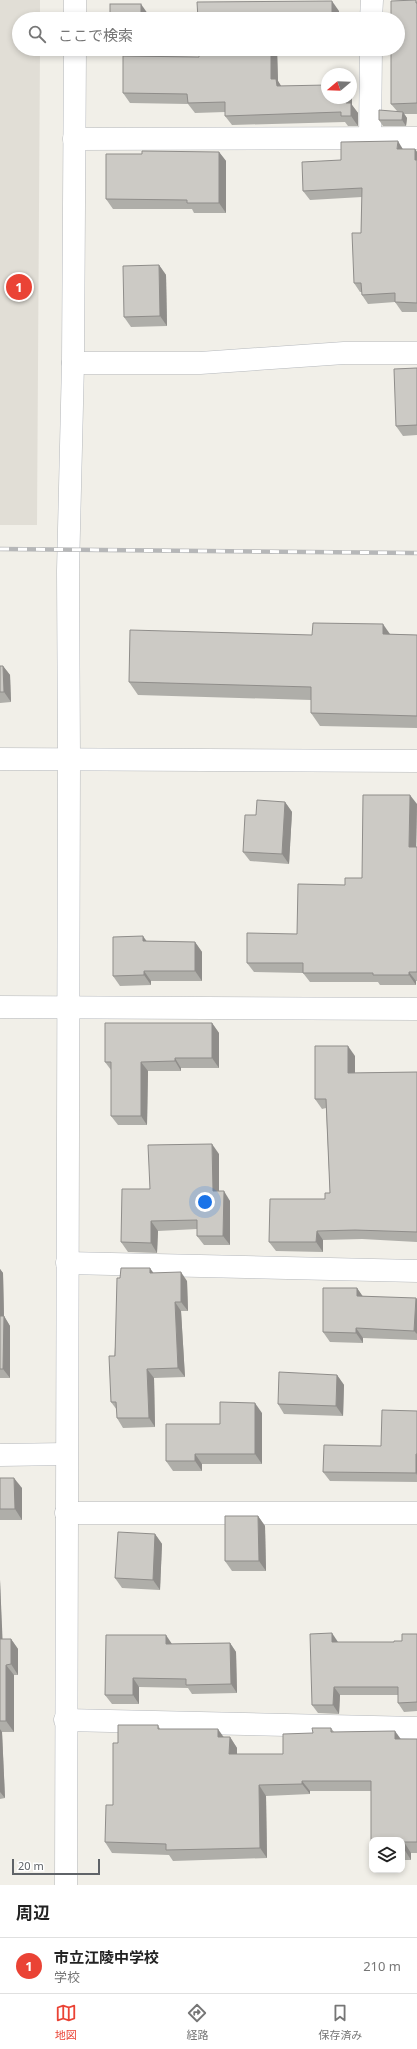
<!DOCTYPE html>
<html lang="ja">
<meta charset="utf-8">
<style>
:root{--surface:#fff;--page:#f6f6f6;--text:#222;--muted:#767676;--line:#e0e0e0;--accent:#ea4335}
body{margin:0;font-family:"Noto Sans","Noto Sans JP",sans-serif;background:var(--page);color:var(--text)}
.controls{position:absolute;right:12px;bottom:12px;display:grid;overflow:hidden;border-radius:8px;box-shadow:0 2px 6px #0003}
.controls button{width:36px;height:36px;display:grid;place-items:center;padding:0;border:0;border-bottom:1px solid var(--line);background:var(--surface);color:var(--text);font:20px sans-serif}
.compass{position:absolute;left:321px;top:68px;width:36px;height:36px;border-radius:50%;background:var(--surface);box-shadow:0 2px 6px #0003;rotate:251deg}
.scale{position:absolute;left:12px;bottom:10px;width:88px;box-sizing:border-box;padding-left:4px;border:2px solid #5f6368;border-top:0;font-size:11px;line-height:14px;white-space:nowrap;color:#5f6368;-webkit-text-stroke:3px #fff;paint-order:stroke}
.you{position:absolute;left:205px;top:1202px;width:14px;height:14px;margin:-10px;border:3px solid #fff;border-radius:50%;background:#1a73e8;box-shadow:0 0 0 6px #1a73e833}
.badge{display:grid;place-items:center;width:26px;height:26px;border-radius:50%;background:var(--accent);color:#fff;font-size:13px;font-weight:700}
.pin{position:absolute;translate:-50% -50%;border:2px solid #fff;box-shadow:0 1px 4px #0006}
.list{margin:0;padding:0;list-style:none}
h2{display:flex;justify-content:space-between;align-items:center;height:52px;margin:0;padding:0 16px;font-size:17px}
h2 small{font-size:13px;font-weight:400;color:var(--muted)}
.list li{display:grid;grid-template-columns:26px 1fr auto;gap:12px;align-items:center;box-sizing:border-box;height:56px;padding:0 16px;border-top:1px solid var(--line)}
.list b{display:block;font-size:15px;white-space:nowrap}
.list p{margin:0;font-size:13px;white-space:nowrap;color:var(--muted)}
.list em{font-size:13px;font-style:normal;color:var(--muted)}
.icon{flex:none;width:22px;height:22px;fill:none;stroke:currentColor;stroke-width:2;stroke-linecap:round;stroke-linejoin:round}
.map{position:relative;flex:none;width:417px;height:1885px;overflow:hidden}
.search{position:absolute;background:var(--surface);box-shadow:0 2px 6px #0003;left:12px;right:12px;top:12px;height:44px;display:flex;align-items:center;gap:10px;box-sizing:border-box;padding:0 14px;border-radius:22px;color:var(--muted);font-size:15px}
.sheet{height:108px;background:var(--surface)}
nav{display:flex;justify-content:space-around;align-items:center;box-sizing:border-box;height:56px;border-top:1px solid var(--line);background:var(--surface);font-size:11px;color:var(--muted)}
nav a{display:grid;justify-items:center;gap:2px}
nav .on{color:var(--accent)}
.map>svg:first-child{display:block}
.education{fill:#e1ded6}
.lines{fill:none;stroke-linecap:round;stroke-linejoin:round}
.minor-casing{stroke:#b5b8bc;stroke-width:23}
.minor{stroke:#fff;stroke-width:22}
.rail-casing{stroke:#b6b7b8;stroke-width:4.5}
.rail{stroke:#fff;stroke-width:3;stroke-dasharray:9;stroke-linecap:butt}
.wall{fill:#afaea9}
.shaded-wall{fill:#8f8d8a}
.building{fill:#cccac5;stroke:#8f8d8a}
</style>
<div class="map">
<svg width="417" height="1885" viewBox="0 0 417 1885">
<rect width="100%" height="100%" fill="#f1efe8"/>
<polygon class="education" points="0,0 40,0 40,19 19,19 19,49 40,49 37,525 0,525"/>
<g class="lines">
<g class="minor-casing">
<g id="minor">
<polyline points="75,19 75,0"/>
<polyline points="371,19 372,0"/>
<polyline points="370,138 371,49"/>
<polyline points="74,139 417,138"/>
<polyline points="73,363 200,363 344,353 417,353"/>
<polyline points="0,759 417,761"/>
<polyline points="0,1007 417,1009"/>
<polyline points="67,1263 417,1271"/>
<polyline points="0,1455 66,1454"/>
<polyline points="66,1513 417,1513"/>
<polyline points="65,1720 417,1728"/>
<polyline points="66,1885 69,759 68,571 73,363 75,49"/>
</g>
</g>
<use href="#minor" class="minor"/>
<g class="rail-casing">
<polyline id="rail" points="0,549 417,553"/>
</g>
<use href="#rail" class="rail"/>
</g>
<g class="wall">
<polygon points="416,0 417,2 417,114 404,114 407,118 406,126 383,126 379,120 397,111 391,104"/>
<polygon points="112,49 148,49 148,56 199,57 199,49 277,49 278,81 281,86 351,98 351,93 352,94 352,105 358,113 358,126 348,126 345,122 232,125 225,116 225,112 195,113 188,104 130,103 123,93 123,56 117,56"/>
<polygon points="403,149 415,149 417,152 417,312 402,312 395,302 368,304 362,295 362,292 360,292 354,283 361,233 362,197 310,200 303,191 341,160"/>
<polygon points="219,152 226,161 226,213 194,213 192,209 113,209 106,199 142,154"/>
<polygon points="159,265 166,275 167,326 131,327 124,317"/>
<polygon points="417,368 417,435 403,436 396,426"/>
<polygon points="391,634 417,635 417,728 320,726 311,713 311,700 138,695 129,682 312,635"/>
<polygon points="0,666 3,666 10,675 11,702 0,703"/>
<polygon points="285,802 292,812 289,864 250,861 243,852 256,815"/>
<polygon points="417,804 416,847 417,847 417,981 416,981 416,985 380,985 378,982 310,982 303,973 254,972 247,963 297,934 345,885 362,878"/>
<polygon points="147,941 195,942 202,952 202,981 151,981 151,985 120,986 113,976"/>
<polygon points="212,1023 219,1033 219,1068 181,1068 181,1071 148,1071 147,1125 118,1125 111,1116 111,1070 105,1062"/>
<polygon points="355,1056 355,1073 417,1072 417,1242 362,1239 323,1240 323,1252 276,1251 269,1242 325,1199 330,1193 326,1108 322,1109 315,1099"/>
<polygon points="219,1154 219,1191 230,1201 230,1245 204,1245 197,1236 197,1229 158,1231 157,1253 128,1252 121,1242 150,1189"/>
<polygon points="0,1269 3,1273 4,1316 10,1326 10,1378 0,1378"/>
<polygon points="153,1273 187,1281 188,1311 181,1311 185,1377 154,1378 155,1427 123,1428 117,1418 117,1410 111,1402 120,1278"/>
<polygon points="357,1288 362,1296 417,1299 417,1340 363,1338 363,1343 330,1342 323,1332"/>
<polygon points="337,1375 344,1385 343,1416 284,1414 278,1404"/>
<polygon points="417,1411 417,1482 330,1481 323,1472 381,1446"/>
<polygon points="262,1413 262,1464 202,1464 202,1471 173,1471 166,1461 220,1424"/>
<polygon points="0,1478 22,1488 22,1520 0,1520 0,1524"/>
<polygon points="258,1516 265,1526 266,1571 232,1571 225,1561"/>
<polygon points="155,1534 162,1544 160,1590 122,1588 115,1578"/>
<polygon points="0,1580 2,1639 11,1639 18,1649 18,1675 14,1675 14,1732 2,1732 5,1798 0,1799"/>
<polygon points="417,1634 417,1711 404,1712 398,1703 398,1695 340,1695 339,1714 318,1713 312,1705 338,1642 394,1642 402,1641"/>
<polygon points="230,1643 236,1652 237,1693 192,1694 188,1688 139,1687 139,1704 112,1704 105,1695 172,1644"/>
<polygon points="158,1725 160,1729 224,1737 230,1737 237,1748 237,1754 283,1754 313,1733 331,1728 334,1732 401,1739 417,1739 417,1853 411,1853 411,1860 402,1860 402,1840 372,1840 372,1850 371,1850 371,1791 310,1791 310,1794 266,1796 267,1858 173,1861 169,1855 112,1853 105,1842 113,1805 118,1743"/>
</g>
<g class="shaded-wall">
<polygon points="332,1 339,11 339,19 332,19"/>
<polygon points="141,4 148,14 148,19 141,19"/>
<polygon points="143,49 148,49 148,56"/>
<polygon points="271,49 277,49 278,81 283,89 283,96 271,79"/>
<polygon points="351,93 352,94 352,105 358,113 358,126 351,116 346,103 346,98 351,98"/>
<polygon points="403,112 407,118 406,126 402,120"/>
<polygon points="398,141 404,151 397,149"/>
<polygon points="415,149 417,152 417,162 415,160"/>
<polygon points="219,152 226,161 226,213 219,203"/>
<polygon points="159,265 166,275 167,326 160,316"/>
<polygon points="383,624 392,637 383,634"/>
<polygon points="3,666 10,675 11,702 4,692"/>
<polygon points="410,795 417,804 416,857 409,847"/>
<polygon points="285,802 292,812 289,864 282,854"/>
<polygon points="143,936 150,946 143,941"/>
<polygon points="195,942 202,952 202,981 195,971"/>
<polygon points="144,971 151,981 151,985 144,975"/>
<polygon points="409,972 416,981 416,985 409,975"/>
<polygon points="212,1023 219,1033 219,1068 212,1058"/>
<polygon points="348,1046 355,1056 355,1082 348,1073"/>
<polygon points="175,1058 181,1068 181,1071 175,1061"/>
<polygon points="141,1062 148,1071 147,1125 141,1116"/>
<polygon points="212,1144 219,1154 219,1200 213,1191"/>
<polygon points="224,1191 230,1201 230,1245 223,1236"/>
<polygon points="151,1221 158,1231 157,1253 151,1243"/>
<polygon points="317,1231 323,1240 323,1252 316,1242"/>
<polygon points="150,1268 157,1278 150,1273"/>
<polygon points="0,1269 3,1273 4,1318 4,1316 10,1326 10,1378 3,1369 0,1320"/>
<polygon points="181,1272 187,1281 188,1311 181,1302"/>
<polygon points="357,1288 364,1298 357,1296"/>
<polygon points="416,1298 417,1299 417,1334 414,1331"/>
<polygon points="175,1302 181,1311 185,1377 178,1368"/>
<polygon points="356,1328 363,1338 363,1343 356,1333"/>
<polygon points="147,1369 154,1378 155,1427 149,1418"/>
<polygon points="337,1375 344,1385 343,1416 336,1406"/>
<polygon points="255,1403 262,1413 262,1464 255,1454"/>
<polygon points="195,1454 202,1464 202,1471 195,1461"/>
<polygon points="416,1454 417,1455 417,1475 416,1473"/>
<polygon points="14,1478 22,1488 22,1520 15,1509"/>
<polygon points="258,1516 265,1526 266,1571 259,1561"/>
<polygon points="155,1534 162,1544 160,1590 153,1580"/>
<polygon points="0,1580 3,1650 0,1646"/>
<polygon points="332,1633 338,1642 332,1642"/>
<polygon points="166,1635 172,1644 166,1644"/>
<polygon points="11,1639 18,1649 18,1675 11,1664"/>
<polygon points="230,1643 236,1652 237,1693 231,1684"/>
<polygon points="6,1665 14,1675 14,1732 6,1721"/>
<polygon points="133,1678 139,1687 139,1704 133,1695"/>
<polygon points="334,1687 340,1695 339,1714 333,1705"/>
<polygon points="0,1729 2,1732 5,1798 0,1792"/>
<polygon points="218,1729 225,1739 218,1737"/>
<polygon points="395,1731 403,1742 395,1739"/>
<polygon points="230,1737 237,1748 237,1764 229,1754"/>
<polygon points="302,1781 310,1791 310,1794 302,1784"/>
<polygon points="259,1785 266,1796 267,1858 260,1848"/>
<polygon points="404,1842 411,1853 411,1860 404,1849"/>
</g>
<g class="building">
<polygon points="416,0 416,3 417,3 417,103 391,104 391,49 398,49 398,19 391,19 391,1"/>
<polygon points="332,1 332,19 198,19 197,2"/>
<rect x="110" y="4" width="31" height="15"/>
<polygon points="199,49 271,49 271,79 276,79 277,86 327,85 327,98 346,98 346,103 351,103 351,116 341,116 341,112 225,116 225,102 188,103 187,94 123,93 123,56 199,57"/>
<polygon points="379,110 403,112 402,120 379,120"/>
<polygon points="398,141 397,149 415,149 415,160 417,160 417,303 395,302 395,293 362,295 361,283 354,283 352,233 361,233 362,188 303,191 302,162 341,160 341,142"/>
<polygon points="142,151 219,152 219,203 187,203 187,200 106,199 106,154 142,154"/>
<polygon points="159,265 160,316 124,317 123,266"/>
<polygon points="417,368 417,425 396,426 394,369"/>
<polygon points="313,623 383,624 383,634 417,635 417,716 311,713 311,687 129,682 130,630 312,635"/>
<polygon points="0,666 3,666 4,692 0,692"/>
<polygon points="363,795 410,795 409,847 417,847 417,972 409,972 409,975 373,975 373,973 303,973 303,963 247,963 247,933 297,934 298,884 345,885 345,878 362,878"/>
<polygon points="257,800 285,802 282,854 243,852 245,815 256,815"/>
<polygon points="143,936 143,941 195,942 195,971 144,971 144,975 113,976 113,937"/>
<polygon points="105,1023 212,1023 212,1058 175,1058 175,1061 141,1062 141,1116 111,1116 111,1062 105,1062"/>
<polygon points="315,1046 348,1046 348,1073 417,1072 417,1232 355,1230 317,1231 316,1242 269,1242 270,1199 325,1199 325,1193 330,1193 326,1099 315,1099"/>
<polygon points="212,1144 213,1191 224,1191 223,1236 197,1236 197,1220 151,1221 151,1243 121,1242 122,1189 150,1189 148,1145"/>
<polygon points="121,1268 150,1268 150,1273 181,1272 181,1302 175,1302 178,1368 147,1369 149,1418 117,1418 116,1402 111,1402 109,1356 115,1356 117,1278 120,1278"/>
<polygon points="323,1288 357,1288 357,1296 416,1298 414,1331 356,1328 356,1333 323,1332"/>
<polygon points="0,1316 4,1316 3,1369 0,1369"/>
<polygon points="279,1372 337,1375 336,1406 278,1404"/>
<polygon points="220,1402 255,1403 255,1454 195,1454 195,1461 166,1461 166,1424 220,1424"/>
<polygon points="382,1410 417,1411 417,1454 416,1454 416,1473 323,1472 324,1445 381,1446"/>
<polygon points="0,1478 14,1478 15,1509 0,1509"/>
<polygon points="225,1516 258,1516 259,1561 225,1561"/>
<polygon points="118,1532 155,1534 153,1580 115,1578"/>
<polygon points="332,1633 332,1642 394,1642 394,1641 402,1641 402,1634 417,1634 417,1702 398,1703 398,1687 334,1687 333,1705 312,1705 310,1634"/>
<polygon points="106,1635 166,1635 166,1644 230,1643 231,1684 186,1685 186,1679 133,1678 133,1695 105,1695"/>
<polygon points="0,1639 11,1639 11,1664 6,1665 6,1721 0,1721"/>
<polygon points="118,1725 158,1725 158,1729 218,1729 218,1737 230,1737 229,1754 283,1754 283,1734 313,1733 312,1728 331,1728 331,1732 395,1731 395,1739 417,1739 417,1842 404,1842 404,1849 402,1849 402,1840 372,1840 372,1850 371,1850 371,1781 302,1781 302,1784 259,1785 260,1848 166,1850 166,1844 105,1842 106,1805 113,1805 113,1743 118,1743"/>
</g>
</svg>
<div class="controls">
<button><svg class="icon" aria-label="layers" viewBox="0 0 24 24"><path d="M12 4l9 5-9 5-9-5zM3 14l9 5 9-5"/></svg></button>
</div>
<svg class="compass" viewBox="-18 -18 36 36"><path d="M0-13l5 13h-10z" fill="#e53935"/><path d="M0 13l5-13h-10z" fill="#767676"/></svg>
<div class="scale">20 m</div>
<div class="you"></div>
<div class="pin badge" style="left:19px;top:287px">1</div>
<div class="search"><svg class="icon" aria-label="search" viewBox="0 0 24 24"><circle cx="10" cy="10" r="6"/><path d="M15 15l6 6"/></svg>ここで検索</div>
</div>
<section class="sheet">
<h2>周辺<small></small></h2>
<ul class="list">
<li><span class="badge">1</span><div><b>市立江陵中学校</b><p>学校</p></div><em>210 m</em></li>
</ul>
</section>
<nav>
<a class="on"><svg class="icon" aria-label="map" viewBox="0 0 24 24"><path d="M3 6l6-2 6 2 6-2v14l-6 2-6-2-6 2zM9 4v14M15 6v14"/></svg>地図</a>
<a><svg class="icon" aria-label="directions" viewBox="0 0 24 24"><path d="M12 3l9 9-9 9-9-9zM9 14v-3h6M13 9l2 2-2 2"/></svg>経路</a>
<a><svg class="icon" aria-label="saved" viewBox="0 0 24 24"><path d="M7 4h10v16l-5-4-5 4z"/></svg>保存済み</a>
</nav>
